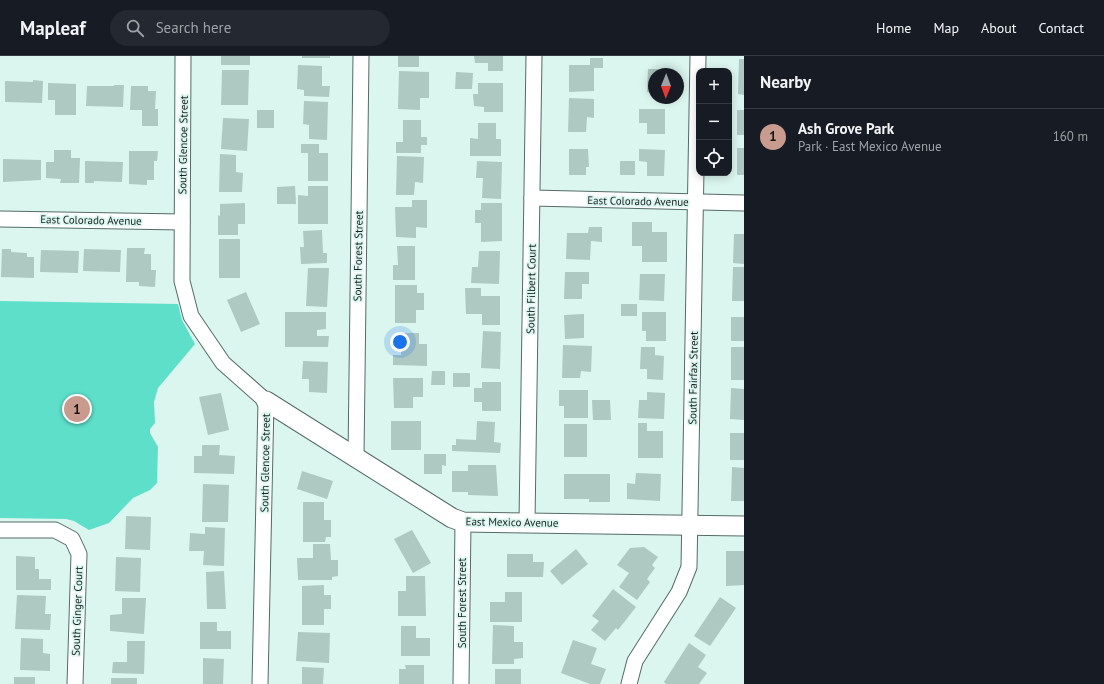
<!DOCTYPE html>
<meta charset="utf-8">
<style>
:root{--surface:#171b24;--page:#242831;--text:#f1f3f6;--muted:#9ea1a6;--line:#363941;--accent:#c89b8e}
body{margin:0;font-family:"PT Sans",sans-serif;background:var(--page);color:var(--text)}
.controls{position:absolute;right:12px;top:12px;display:grid;overflow:hidden;border-radius:8px;box-shadow:0 2px 10px #0003}
.controls button{width:36px;height:36px;display:grid;place-items:center;padding:0;border:0;border-bottom:1px solid var(--line);background:var(--surface);color:var(--text);font:20px sans-serif}
.compass{position:absolute;left:648px;top:12px;width:36px;height:36px;border-radius:50%;background:var(--surface);box-shadow:0 2px 10px #0003;rotate:181deg}
.you{position:absolute;left:400px;top:286px;width:14px;height:14px;margin:-10px;border:3px solid #fff;border-radius:50%;background:#1a73e8;box-shadow:0 0 0 6px #1a73e833}
.badge{display:grid;place-items:center;width:26px;height:26px;border-radius:50%;background:var(--accent);color:#111;font-size:13px;font-weight:700}
.pin{position:absolute;translate:-50% -50%;border:2px solid #fff;box-shadow:0 1px 4px #0006}
.list{margin:0;padding:0;list-style:none}
h2{display:flex;justify-content:space-between;align-items:center;height:52px;margin:0;padding:0 16px;font-size:17px}
h2 small{font-size:13px;font-weight:400;color:var(--muted)}
.list li{display:grid;grid-template-columns:26px 1fr auto;gap:12px;align-items:center;box-sizing:border-box;height:56px;padding:0 16px;border-top:1px solid var(--line)}
.list b{display:block;font-size:15px;white-space:nowrap}
.list p{margin:0;font-size:13px;white-space:nowrap;color:var(--muted)}
.list em{font-size:13px;font-style:normal;color:var(--muted)}
.icon{flex:none;width:22px;height:22px;fill:none;stroke:currentColor;stroke-width:2;stroke-linecap:round;stroke-linejoin:round}
.map{position:relative;flex:none;width:744px;height:628px;overflow:hidden}
header{display:flex;align-items:center;gap:24px;box-sizing:border-box;height:56px;padding:0 20px;background:var(--surface);border-bottom:1px solid var(--line)}
header strong{font-size:19px}
nav{display:flex;gap:22px;margin-inline-start:auto;font-size:14px}
.search{width:280px;height:36px;background:var(--page);display:flex;align-items:center;gap:10px;box-sizing:border-box;padding:0 14px;border-radius:22px;color:var(--muted);font-size:15px}
main{display:flex}
aside{flex:1;background:var(--surface)}
.map>svg:first-child{display:block}
.green{fill:#5ddfc9}
.building{fill:#aec8c2}
.lines{fill:none;stroke-linecap:round;stroke-linejoin:round}
.minor-casing{stroke:#546b66;stroke-width:17}
.tertiary-casing{stroke:#546b66;stroke-width:21}
.minor{stroke:#fff;stroke-width:15}
.tertiary{stroke:#fff;stroke-width:19}
.labels{text-anchor:middle;dominant-baseline:central;stroke-width:3.5;stroke-linejoin:round;paint-order:stroke}
.street-label{font-size:11px;fill:#18211f;stroke:#dbf6ef}
</style>
<header>
<strong>Mapleaf</strong>
<div class="search"><svg class="icon" aria-label="search" viewBox="0 0 24 24"><circle cx="10" cy="10" r="6"/><path d="M15 15l6 6"/></svg>Search here</div>
<nav><a>Home</a><a>Map</a><a>About</a><a>Contact</a></nav>
</header>
<main>
<div class="map">
<svg width="744" height="628" viewBox="0 0 744 628">
<rect width="100%" height="100%" fill="#dbf6ef"/>
<polygon class="green" points="0,245 178,248 182,264 195,288 158,332 154,346 155,367 150,373 150,377 158,391 157,427 150,434 133,442 109,467 89,474 74,465 66,463 0,462"/>
<g class="building">
<rect x="221" y="0" width="29" height="9"/>
<rect x="302" y="0" width="28" height="2"/>
<rect x="398" y="0" width="21" height="11"/>
<polygon points="474,0 503,0 503,15 488,15 488,7 475,7"/>
<polygon points="590,2 603,2 603,12 594,12 594,35 569,36 569,9 590,9"/>
<polygon points="739,3 744,3 744,39 738,38"/>
<polygon points="298,9 322,10 322,30 330,30 329,41 304,40 304,34 297,33"/>
<polygon points="648,13 666,13 666,18 654,18 654,37 647,36"/>
<polygon points="222,14 249,14 248,49 221,49"/>
<polygon points="399,15 429,16 429,42 420,42 420,54 398,53"/>
<polygon points="456,16 473,17 472,33 455,33"/>
<polygon points="33,24 43,25 42,47 5,46 5,25 33,26"/>
<polygon points="48,27 76,28 76,59 55,59 55,44 48,44"/>
<polygon points="478,27 503,27 503,56 484,56 484,51 474,50 473,38 478,38"/>
<polygon points="114,29 124,29 123,51 86,50 87,30 114,30"/>
<polygon points="131,30 148,30 148,35 156,35 155,53 158,53 158,70 142,70 142,54 130,54"/>
<polygon points="569,42 594,43 594,62 587,61 586,76 568,76"/>
<polygon points="304,45 328,46 327,84 309,83 309,69 303,68"/>
<polygon points="639,53 665,53 665,78 647,78 647,67 639,67"/>
<rect x="257" y="54" width="17" height="18"/>
<rect x="737" y="54" width="7" height="25"/>
<polygon points="223,62 249,63 247,95 221,93"/>
<polygon points="403,64 421,64 421,81 427,81 427,89 421,89 421,97 396,97 396,86 403,86"/>
<polygon points="478,67 496,67 496,83 501,83 501,100 470,100 470,82 478,83"/>
<polygon points="301,88 319,88 319,97 328,97 328,125 308,125 308,97 301,97"/>
<rect x="737" y="92" width="7" height="27"/>
<polygon points="569,93 588,93 589,111 586,111 586,119 569,119"/>
<polygon points="639,93 665,94 664,120 647,120 647,106 639,105"/>
<polygon points="54,94 71,94 71,102 80,102 79,127 60,127 61,123 46,122 46,106 54,106"/>
<polygon points="129,95 158,95 157,105 154,105 154,124 147,124 147,129 129,128"/>
<polygon points="220,98 236,99 236,116 243,117 242,136 219,136"/>
<polygon points="397,100 424,101 423,127 415,126 414,139 396,139"/>
<polygon points="3,103 41,104 41,124 3,126"/>
<polygon points="85,105 123,106 122,126 94,125 94,127 85,127"/>
<polygon points="477,105 502,106 501,143 482,142 483,122 476,122"/>
<rect x="620" y="105" width="15" height="14"/>
<polygon points="295,130 296,148 277,148 277,131"/>
<polygon points="308,130 328,130 328,168 298,168 298,139 308,140"/>
<polygon points="412,144 427,144 427,172 416,171 416,182 396,181 395,151 412,151"/>
<polygon points="245,147 245,168 238,168 238,179 218,179 218,159 220,160 220,148"/>
<polygon points="481,147 502,147 502,185 481,186 481,167 475,167 475,154 481,154"/>
<polygon points="632,166 652,166 652,176 667,176 667,206 642,206 642,190 632,190"/>
<polygon points="589,171 602,171 602,186 591,185 590,204 566,203 567,177 588,177"/>
<polygon points="322,174 323,197 327,197 327,207 301,208 300,191 304,191 303,175"/>
<polygon points="734,178 744,178 744,208 733,207"/>
<rect x="219" y="183" width="21" height="39"/>
<polygon points="397,190 415,190 415,224 393,224 393,209 398,209"/>
<polygon points="127,192 145,192 144,198 151,198 151,214 156,214 155,231 139,230 139,226 126,226"/>
<polygon points="2,193 11,193 11,196 27,197 27,201 34,201 34,222 1,221"/>
<polygon points="84,193 121,194 120,216 83,215"/>
<polygon points="41,194 79,195 78,217 40,216"/>
<polygon points="479,195 500,195 499,228 471,227 472,211 478,211"/>
<polygon points="733,211 744,211 744,245 732,245"/>
<polygon points="308,212 329,212 327,251 306,250"/>
<polygon points="565,216 589,216 589,228 582,228 582,243 564,243"/>
<polygon points="640,218 665,218 664,245 639,244"/>
<polygon points="395,229 417,229 417,237 424,237 424,254 416,254 416,267 395,267"/>
<polygon points="465,232 481,232 481,240 500,240 500,269 482,269 482,258 466,258"/>
<polygon points="246,236 260,268 241,276 227,244"/>
<rect x="621" y="248" width="16" height="12"/>
<polygon points="285,256 326,256 326,273 317,274 317,280 329,280 328,291 285,291"/>
<polygon points="642,256 666,256 666,285 646,285 646,275 642,275"/>
<polygon points="584,258 584,282 565,283 564,259"/>
<rect x="731" y="261" width="13" height="24"/>
<polygon points="483,275 501,276 500,313 481,312"/>
<polygon points="401,277 419,277 419,288 427,288 427,310 393,309 393,299 401,299"/>
<polygon points="563,289 592,290 591,316 581,315 580,322 562,322"/>
<polygon points="641,291 655,291 655,299 664,300 663,324 647,323 647,313 640,313"/>
<rect x="731" y="291" width="13" height="33"/>
<polygon points="303,305 328,306 327,337 309,336 309,323 302,323"/>
<polygon points="432,315 445,315 445,329 431,329"/>
<rect x="453" y="317" width="17" height="14"/>
<polygon points="393,322 423,322 423,341 413,341 413,352 394,352"/>
<polygon points="482,326 501,326 501,355 482,355 482,346 474,346 474,332 482,332"/>
<polygon points="731,332 744,333 744,364 730,363"/>
<polygon points="559,334 588,334 588,362 564,362 564,350 559,350"/>
<polygon points="647,336 665,337 664,363 638,362 639,344 647,344"/>
<polygon points="221,337 229,374 208,379 199,341"/>
<polygon points="592,344 610,344 611,364 593,364"/>
<rect x="391" y="365" width="30" height="29"/>
<polygon points="477,365 495,366 494,386 501,387 500,397 452,395 452,389 456,389 456,383 476,384"/>
<polygon points="638,367 647,367 647,375 663,375 663,402 638,402"/>
<rect x="564" y="368" width="23" height="33"/>
<rect x="730" y="377" width="14" height="27"/>
<polygon points="202,389 220,389 219,399 235,400 234,418 194,417 194,400 202,400"/>
<polygon points="424,398 446,398 446,410 442,409 442,418 424,418"/>
<polygon points="468,409 496,409 498,440 468,439 468,436 452,436 452,415 468,415"/>
<polygon points="732,411 744,412 744,445 731,445"/>
<polygon points="302,415 333,425 327,443 297,433"/>
<polygon points="636,417 661,418 660,445 627,443 627,427 635,428"/>
<polygon points="564,418 610,418 610,446 589,446 589,443 564,443"/>
<polygon points="203,428 229,429 228,466 202,466"/>
<polygon points="303,446 324,446 324,464 331,464 331,481 326,481 325,486 303,486"/>
<polygon points="126,460 151,461 150,494 125,493"/>
<polygon points="205,471 225,472 224,510 203,509 204,495 189,495 190,477 205,478"/>
<polygon points="412,474 431,507 413,517 394,483"/>
<polygon points="313,488 330,488 331,504 338,504 338,520 332,521 332,524 298,524 297,502 313,502"/>
<polygon points="644,491 658,501 652,509 655,512 647,523 650,526 637,544 619,531 629,517 617,509 630,492"/>
<polygon points="576,493 588,508 562,529 550,515"/>
<polygon points="726,495 744,495 744,529 726,530"/>
<polygon points="507,498 533,498 533,506 544,506 543,521 507,521"/>
<polygon points="16,500 35,501 35,513 39,513 39,523 51,523 51,534 16,534"/>
<polygon points="116,501 141,502 140,536 115,535"/>
<polygon points="224,515 226,553 207,553 206,516"/>
<polygon points="406,520 425,520 426,560 398,560 398,535 406,535"/>
<polygon points="324,529 324,539 331,539 331,553 324,553 324,569 302,569 302,530"/>
<polygon points="613,533 636,551 618,574 616,572 605,585 591,574 599,565 592,560"/>
<polygon points="505,536 522,536 522,566 490,566 490,546 505,546"/>
<polygon points="17,539 46,540 45,558 51,558 50,574 15,573"/>
<polygon points="720,541 736,552 710,590 694,580"/>
<polygon points="122,542 146,542 144,578 110,575 110,559 122,558"/>
<polygon points="200,566 217,566 217,575 231,575 231,593 200,593"/>
<polygon points="493,569 514,570 514,586 523,586 523,602 514,603 514,608 492,608"/>
<polygon points="401,570 416,570 416,582 430,582 430,600 401,600"/>
<polygon points="298,576 330,577 329,607 296,605"/>
<polygon points="21,582 43,583 43,597 50,598 50,615 20,614"/>
<polygon points="573,584 597,592 591,608 606,613 600,628 590,628 561,617"/>
<polygon points="127,585 145,585 144,618 112,617 113,606 127,606"/>
<polygon points="689,587 706,599 698,611 707,617 699,628 666,628 664,626"/>
<polygon points="203,602 224,603 223,628 203,628"/>
<polygon points="405,609 424,609 424,628 399,628 399,613 406,613"/>
<polygon points="302,611 324,612 323,628 302,628"/>
<rect x="495" y="613" width="26" height="15"/>
<rect x="14" y="621" width="21" height="7"/>
<rect x="111" y="622" width="26" height="6"/>
</g>
<g class="lines">
<g class="minor-casing">
<g id="minor">
<polyline points="183,0 182,225 191,260 223,307 266,345 260,628"/>
<polyline points="532,142 744,147"/>
<polyline points="0,163 182,166"/>
<polyline points="356,401 361,0"/>
<polyline points="527,466 534,0"/>
<polyline points="0,474 55,474 72,483 79,498 75,628"/>
<polyline points="461,628 463,466"/>
<polyline points="629,628 635,605 679,536 689,511 698,0"/>
</g>
</g>
<g class="tertiary-casing">
<polyline id="tertiary" points="266,345 452,462 463,466 744,470"/>
</g>
<use href="#minor" class="minor"/>
<use href="#tertiary" class="tertiary"/>
</g>
<g class="labels">
<g class="street-label">
<text transform="translate(183 89) rotate(-89)">South Glencoe Street</text>
<text transform="translate(638 145) rotate(1)">East Colorado Avenue</text>
<text transform="translate(91 164) rotate(1)">East Colorado Avenue</text>
<text transform="translate(358 200) rotate(-89)">South Forest Street</text>
<text transform="translate(531 233) rotate(-89)">South Filbert Court</text>
<text transform="translate(693 322) rotate(-89)">South Fairfax Street</text>
<text transform="translate(265 407) rotate(-89)">South Glencoe Street</text>
<text transform="translate(512 466) rotate(1)">East Mexico Avenue</text>
<text transform="translate(462 547) rotate(-90)">South Forest Street</text>
<text transform="translate(77 555) rotate(-88)">South Ginger Court</text>
</g>
</g>
</svg>
<div class="controls">
<button>+</button>
<button>−</button>
<button><svg class="icon" aria-label="locate" viewBox="0 0 24 24"><circle cx="12" cy="12" r="6"/><path d="M12 2v4M12 18v4M2 12h4M18 12h4"/></svg></button>
</div>
<svg class="compass" viewBox="-18 -18 36 36"><path d="M0-13l5 13h-10z" fill="#e53935"/><path d="M0 13l5-13h-10z" fill="#9ea1a6"/></svg>
<div class="you"></div>
<div class="pin badge" style="left:77px;top:353px">1</div>
</div>
<aside>
<h2>Nearby<small></small></h2>
<ul class="list">
<li><span class="badge">1</span><div><b>Ash Grove Park</b><p>Park · East Mexico Avenue</p></div><em>160 m</em></li>
</ul>
</aside>
</main>
